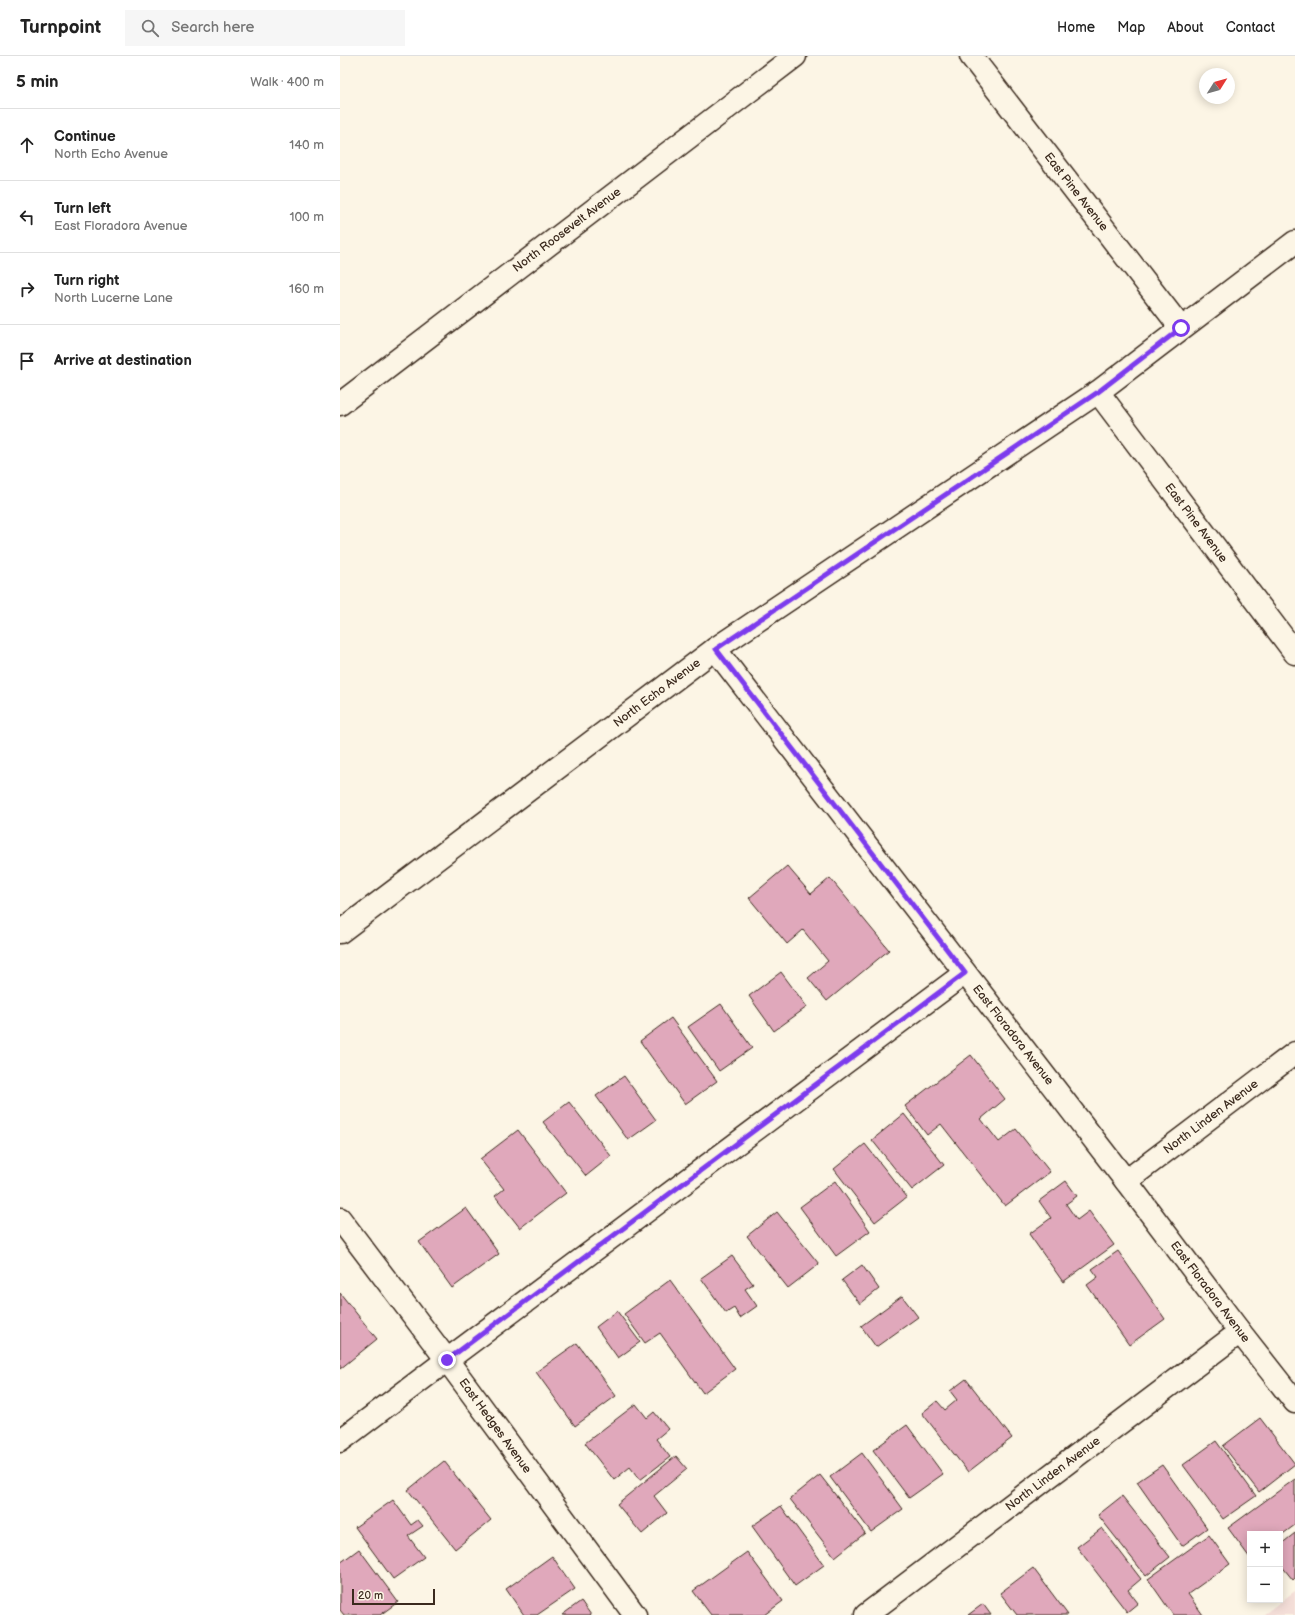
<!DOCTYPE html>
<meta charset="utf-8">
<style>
:root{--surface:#fff;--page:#f6f6f6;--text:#222;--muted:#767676;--line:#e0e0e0}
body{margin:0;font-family:"Balsamiq Sans",sans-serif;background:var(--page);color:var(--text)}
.controls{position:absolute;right:12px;bottom:12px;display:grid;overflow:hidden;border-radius:0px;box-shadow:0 2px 10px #0003}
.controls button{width:36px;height:36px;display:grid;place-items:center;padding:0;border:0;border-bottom:1px solid var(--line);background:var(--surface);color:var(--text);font:20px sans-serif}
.compass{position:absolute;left:859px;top:12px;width:36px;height:36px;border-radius:50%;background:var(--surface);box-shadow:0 2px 10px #0003;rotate:53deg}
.scale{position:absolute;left:12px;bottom:10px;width:83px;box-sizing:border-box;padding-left:4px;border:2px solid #3b2a1e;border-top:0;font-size:11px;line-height:14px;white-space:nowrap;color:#3b2a1e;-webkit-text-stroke:3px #fcf5e5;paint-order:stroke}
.stop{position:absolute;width:12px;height:12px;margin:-9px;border:3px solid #7c3aed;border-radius:50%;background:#fff}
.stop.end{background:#7c3aed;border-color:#fff;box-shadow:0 1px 4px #0008}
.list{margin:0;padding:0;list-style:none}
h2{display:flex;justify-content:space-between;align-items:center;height:52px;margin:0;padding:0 16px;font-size:17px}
h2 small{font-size:13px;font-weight:400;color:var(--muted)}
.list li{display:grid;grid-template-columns:26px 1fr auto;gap:12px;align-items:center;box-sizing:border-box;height:72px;padding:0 16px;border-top:1px solid var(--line)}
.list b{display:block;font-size:15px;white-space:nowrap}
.list p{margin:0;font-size:13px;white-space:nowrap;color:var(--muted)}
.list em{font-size:13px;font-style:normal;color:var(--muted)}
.icon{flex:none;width:22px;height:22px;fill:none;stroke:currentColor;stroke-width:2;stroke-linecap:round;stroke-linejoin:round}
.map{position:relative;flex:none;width:955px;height:1559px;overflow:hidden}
header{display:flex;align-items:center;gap:24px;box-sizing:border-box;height:56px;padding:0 20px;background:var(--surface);border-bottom:1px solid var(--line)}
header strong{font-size:19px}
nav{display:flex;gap:22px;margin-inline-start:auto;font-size:14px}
.search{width:280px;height:36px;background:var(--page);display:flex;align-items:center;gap:10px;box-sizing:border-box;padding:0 14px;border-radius:0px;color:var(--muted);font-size:15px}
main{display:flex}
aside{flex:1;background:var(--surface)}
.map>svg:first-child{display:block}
.built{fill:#f4ded8}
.building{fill:#e0a8bb;stroke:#3b2a1e}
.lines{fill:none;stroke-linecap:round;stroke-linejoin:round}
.minor-casing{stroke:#3b2a1e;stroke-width:25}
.minor{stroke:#fcf5e5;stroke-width:22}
.route{stroke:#7c3aed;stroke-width:5}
.labels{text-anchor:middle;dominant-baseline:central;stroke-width:3;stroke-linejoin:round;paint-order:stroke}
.street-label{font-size:12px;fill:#3b2a1e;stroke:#fcf5e5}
</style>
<header>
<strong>Turnpoint</strong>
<div class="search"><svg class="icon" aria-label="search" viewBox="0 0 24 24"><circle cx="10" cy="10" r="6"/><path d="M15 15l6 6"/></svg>Search here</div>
<nav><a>Home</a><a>Map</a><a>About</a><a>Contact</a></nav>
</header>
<main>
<aside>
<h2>5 min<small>Walk · 400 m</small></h2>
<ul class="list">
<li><svg class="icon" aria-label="ahead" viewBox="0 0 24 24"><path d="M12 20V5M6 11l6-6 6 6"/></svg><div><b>Continue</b><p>North Echo Avenue</p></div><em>140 m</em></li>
<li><svg class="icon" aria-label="left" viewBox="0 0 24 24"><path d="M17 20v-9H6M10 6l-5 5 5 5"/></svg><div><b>Turn left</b><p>East Floradora Avenue</p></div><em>100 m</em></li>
<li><svg class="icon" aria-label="right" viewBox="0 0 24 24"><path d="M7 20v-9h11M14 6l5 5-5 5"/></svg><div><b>Turn right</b><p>North Lucerne Lane</p></div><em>160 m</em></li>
<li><svg class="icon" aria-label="arrive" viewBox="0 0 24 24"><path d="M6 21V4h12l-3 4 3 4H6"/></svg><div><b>Arrive at destination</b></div></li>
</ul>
</aside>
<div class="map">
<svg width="955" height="1559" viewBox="0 0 955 1559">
<rect width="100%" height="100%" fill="#fcf5e5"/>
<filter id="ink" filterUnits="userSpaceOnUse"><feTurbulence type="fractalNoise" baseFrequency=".025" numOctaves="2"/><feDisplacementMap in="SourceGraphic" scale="8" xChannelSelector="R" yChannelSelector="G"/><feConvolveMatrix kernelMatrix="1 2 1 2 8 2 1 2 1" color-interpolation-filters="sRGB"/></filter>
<g filter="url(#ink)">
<polygon class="built" points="955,1535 955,1559 923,1559"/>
<g class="building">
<polygon points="447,810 471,838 490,822 549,894 487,945 468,922 488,905 463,874 447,888 409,842"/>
<polygon points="441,916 467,951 434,975 409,940"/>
<polygon points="381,948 412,992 379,1015 348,971"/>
<polygon points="331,962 377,1025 345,1048 300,985"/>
<polygon points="631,999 665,1043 641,1063 659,1086 676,1073 710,1116 665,1150 601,1068 587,1079 565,1050"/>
<polygon points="284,1020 316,1064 288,1084 256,1040"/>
<polygon points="229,1046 271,1100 246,1120 203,1066"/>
<polygon points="564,1058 604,1109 572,1134 532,1084"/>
<polygon points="178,1074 226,1137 180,1172 155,1140 164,1133 140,1103"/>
<polygon points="525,1088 567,1141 535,1166 494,1113"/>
<polygon points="495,1125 530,1175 496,1200 460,1151"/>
<polygon points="726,1125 737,1140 726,1148 737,1164 749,1155 774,1189 723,1226 689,1178 711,1162 699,1145"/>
<polygon points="126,1152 159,1198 112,1232 79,1186"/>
<polygon points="437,1156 479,1208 448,1232 407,1180"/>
<polygon points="778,1195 825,1263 789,1289 747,1229 758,1221 752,1213"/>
<polygon points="392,1200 413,1228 405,1233 417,1250 400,1262 394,1252 386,1257 361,1222"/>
<polygon points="522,1209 539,1233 520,1248 502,1224"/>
<polygon points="330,1224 395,1313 363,1337 320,1277 305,1287 284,1258"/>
<polygon points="0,1237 37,1283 0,1313"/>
<polygon points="562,1240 578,1261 536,1291 521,1270"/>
<polygon points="277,1255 300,1286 278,1302 256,1271"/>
<polygon points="237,1287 276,1340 235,1370 196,1316"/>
<polygon points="626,1323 672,1382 628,1416 582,1357 597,1345 605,1354 617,1344 610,1335"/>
<polygon points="296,1348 307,1362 314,1356 328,1373 316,1383 330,1401 300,1424 290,1411 274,1424 245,1387"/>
<polygon points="920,1362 955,1408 919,1436 883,1390"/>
<polygon points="567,1369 603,1418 569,1442 533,1394"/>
<polygon points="876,1385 916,1440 883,1463 843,1409"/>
<polygon points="522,1397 563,1453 531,1476 490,1421"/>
<polygon points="336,1400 347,1413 314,1440 327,1457 302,1478 277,1448"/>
<polygon points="104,1405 151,1464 115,1493 68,1434"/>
<polygon points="822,1409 867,1472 842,1490 797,1426"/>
<polygon points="480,1419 525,1477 495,1501 450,1443"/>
<polygon points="955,1423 955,1469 940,1480 940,1478 910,1478 910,1502 888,1472"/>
<polygon points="782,1440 830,1501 806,1520 758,1459"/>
<polygon points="53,1444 71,1469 78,1464 83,1470 68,1480 84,1501 53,1523 15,1471"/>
<polygon points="441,1450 484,1509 455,1530 412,1470"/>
<polygon points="762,1472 801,1523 788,1534 798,1547 787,1556 737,1491"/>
<polygon points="955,1477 955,1522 953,1524 940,1508 940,1489"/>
<polygon points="869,1479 890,1508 848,1538 863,1559 833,1559 808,1523"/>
<polygon points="19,1493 58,1546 40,1559 4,1559 0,1554 0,1507"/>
<polygon points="407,1496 443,1545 424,1559 371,1559 353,1535"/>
<polygon points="212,1500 235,1533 197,1559 184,1559 166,1533"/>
<polygon points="693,1512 728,1559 677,1559 660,1537"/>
<polygon points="241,1545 251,1559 222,1559"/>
<polygon points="643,1548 651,1559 628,1559"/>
</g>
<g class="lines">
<g class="minor-casing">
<g id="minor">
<polyline points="631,0 841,272"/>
<polyline points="758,336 955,597"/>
<polyline points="0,348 455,0"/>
<polyline points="375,593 786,1125 900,1276 955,1346"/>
<polyline points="0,876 375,593 758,336 955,186"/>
<polyline points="786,1125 955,997"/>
<polyline points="0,1163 107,1304 295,1559"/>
<polyline points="0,1385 107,1304 625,917"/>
<polyline points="526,1559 900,1276"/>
</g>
</g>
<use href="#minor" class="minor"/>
</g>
</g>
<g class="lines" filter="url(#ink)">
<polyline class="route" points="107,1304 625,917 376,593 758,336 841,272"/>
</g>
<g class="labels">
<g class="street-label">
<text transform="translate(736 136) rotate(52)">East Pine Avenue</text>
<text transform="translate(227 174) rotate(-37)">North Roosevelt Avenue</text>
<text transform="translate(856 467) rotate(53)">East Pine Avenue</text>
<text transform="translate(317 637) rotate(-37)">North Echo Avenue</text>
<text transform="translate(673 979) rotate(52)">East Floradora Avenue</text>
<text transform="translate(871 1061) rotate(-37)">North Linden Avenue</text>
<text transform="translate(870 1236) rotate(53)">East Floradora Avenue</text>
<text transform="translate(155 1370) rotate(54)">East Hedges Avenue</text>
<text transform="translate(713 1418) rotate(-37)">North Linden Avenue</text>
</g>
</g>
</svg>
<div class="controls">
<button>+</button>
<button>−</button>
</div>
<svg class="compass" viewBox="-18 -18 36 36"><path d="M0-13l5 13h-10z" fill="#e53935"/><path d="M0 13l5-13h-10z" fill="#767676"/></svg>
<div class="scale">20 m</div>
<div class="stop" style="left:841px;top:272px"></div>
<div class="stop end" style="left:107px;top:1304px"></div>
</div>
</main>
